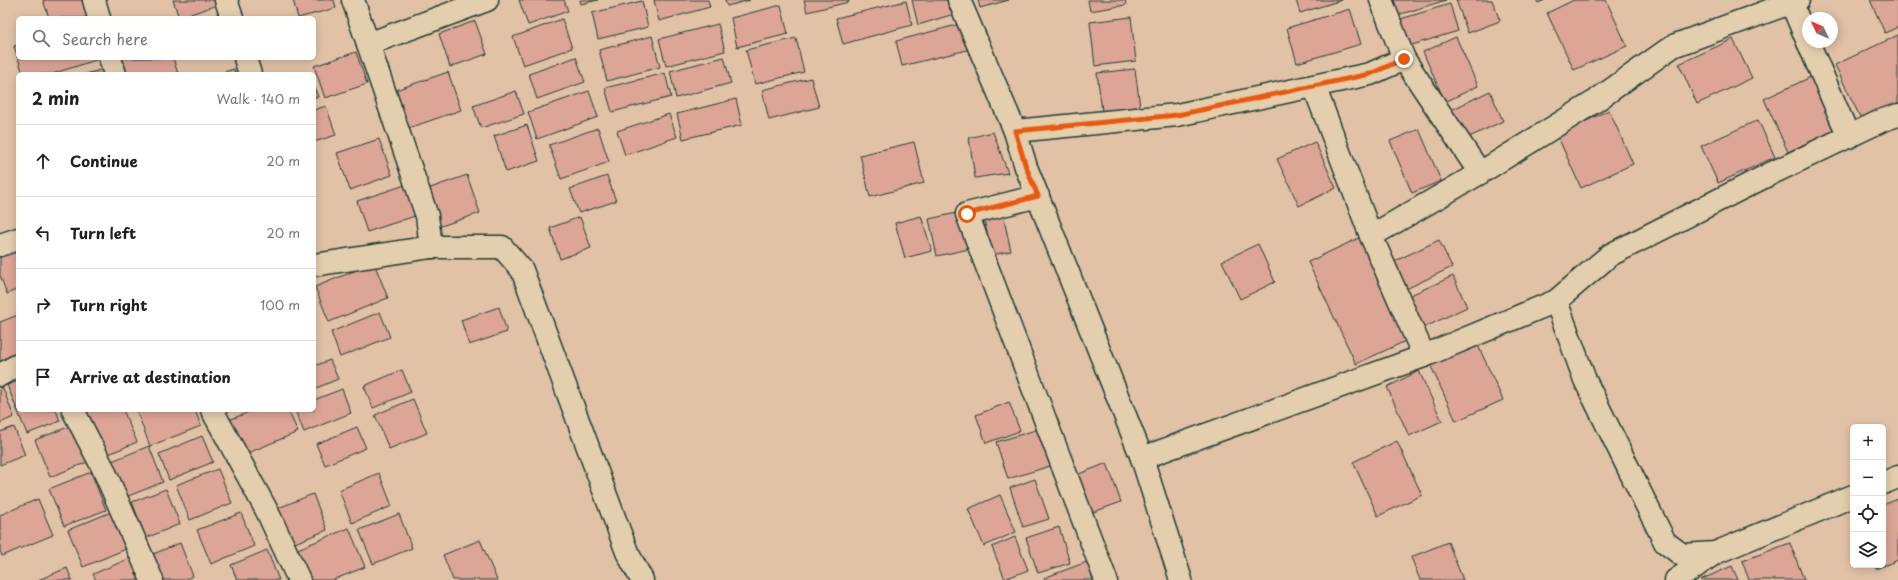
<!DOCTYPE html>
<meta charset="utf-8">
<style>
:root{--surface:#fff;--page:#f6f6f6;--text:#202124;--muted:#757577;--line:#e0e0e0}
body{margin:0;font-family:"Playpen Sans",sans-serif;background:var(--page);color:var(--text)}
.controls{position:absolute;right:12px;bottom:12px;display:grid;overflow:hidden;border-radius:6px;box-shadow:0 2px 10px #0003}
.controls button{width:36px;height:36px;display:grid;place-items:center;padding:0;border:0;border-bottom:1px solid var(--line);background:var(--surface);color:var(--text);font:20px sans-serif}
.compass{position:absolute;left:1802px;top:12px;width:36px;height:36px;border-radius:50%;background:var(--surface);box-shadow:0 2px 10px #0003;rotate:314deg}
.stop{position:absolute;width:12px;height:12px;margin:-9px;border:3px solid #ea580c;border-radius:50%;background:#fff}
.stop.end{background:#ea580c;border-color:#fff;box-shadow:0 1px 4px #0008}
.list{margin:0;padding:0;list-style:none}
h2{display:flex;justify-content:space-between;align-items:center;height:52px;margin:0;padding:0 16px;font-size:17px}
h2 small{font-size:13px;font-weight:400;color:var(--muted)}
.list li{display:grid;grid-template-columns:26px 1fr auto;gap:12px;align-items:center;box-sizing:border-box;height:72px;padding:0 16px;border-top:1px solid var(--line)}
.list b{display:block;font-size:15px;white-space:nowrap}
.list em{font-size:13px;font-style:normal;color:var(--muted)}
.icon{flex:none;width:22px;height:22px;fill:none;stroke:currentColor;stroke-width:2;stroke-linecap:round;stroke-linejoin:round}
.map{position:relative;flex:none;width:1898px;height:580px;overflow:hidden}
.search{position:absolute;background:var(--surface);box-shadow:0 2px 10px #0003;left:16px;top:16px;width:300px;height:44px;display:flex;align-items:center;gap:10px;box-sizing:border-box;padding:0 14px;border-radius:6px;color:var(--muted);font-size:15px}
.panel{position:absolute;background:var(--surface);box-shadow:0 2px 10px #0003;left:16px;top:72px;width:300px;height:340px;border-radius:6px}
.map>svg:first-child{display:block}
.building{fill:#dda596;stroke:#1f3d34}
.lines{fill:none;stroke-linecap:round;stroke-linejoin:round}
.street-casing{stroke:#1f3d34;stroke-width:25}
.street{stroke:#e3cead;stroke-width:22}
.route{stroke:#ea580c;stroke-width:5}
</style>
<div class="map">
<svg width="1898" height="580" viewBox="0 0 1898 580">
<rect width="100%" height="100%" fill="#e1c2a6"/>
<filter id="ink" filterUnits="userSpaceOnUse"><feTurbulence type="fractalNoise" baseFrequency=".025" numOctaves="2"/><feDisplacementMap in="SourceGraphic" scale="8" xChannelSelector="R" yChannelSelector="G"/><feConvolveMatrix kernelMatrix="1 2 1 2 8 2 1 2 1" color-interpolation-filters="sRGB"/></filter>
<g filter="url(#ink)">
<g class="building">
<polygon points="43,0 83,0 89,16 83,18 49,18"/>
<polygon points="173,0 219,0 220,4 179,18"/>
<polygon points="293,0 334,0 336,8 298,18"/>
<polygon points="519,0 564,0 568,11 528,25"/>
<polygon points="580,0 598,0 581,4"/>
<polygon points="654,0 708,0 710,7 659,21"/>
<polygon points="725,0 750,0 727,6"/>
<polygon points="804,0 849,0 849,2 807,12"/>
<polygon points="912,0 949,0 954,14 918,25"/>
<polygon points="978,0 1009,0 980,8"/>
<polygon points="1088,0 1125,0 1126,5 1090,11"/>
<polygon points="1296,0 1342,0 1300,13"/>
<polygon points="1393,0 1446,0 1398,15"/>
<polygon points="1456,0 1492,0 1500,21 1468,33"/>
<polygon points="1536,0 1545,0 1538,3"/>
<polygon points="1574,0 1606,0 1627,46 1574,70 1547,13"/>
<polygon points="1870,0 1898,0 1898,27 1885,33"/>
<polygon points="642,1 648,27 598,39 592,13"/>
<polygon points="906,1 912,25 843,44 836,18"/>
<polygon points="1450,4 1458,31 1402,48 1394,21"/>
<polygon points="781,5 788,34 737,47 731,18"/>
<polygon points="1350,9 1361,44 1297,63 1287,28"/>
<polygon points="225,12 227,18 206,18"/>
<polygon points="1131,17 1136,61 1095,66 1090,22"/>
<polygon points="562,19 572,48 523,65 513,37"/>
<polygon points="475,21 487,54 450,67 439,34"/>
<polygon points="964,23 971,49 902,66 896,41"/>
<polygon points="718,24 725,51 666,66 659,39"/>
<polygon points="1898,35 1898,106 1863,123 1835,65"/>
<polygon points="652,36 660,67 607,81 599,50"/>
<polygon points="1456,37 1478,86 1445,102 1423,52"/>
<polygon points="796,38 804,72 755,84 746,50"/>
<polygon points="1733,39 1752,78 1697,104 1679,64"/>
<polygon points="18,45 18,58 95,58 96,60 52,74 23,74 14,46"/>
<polygon points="356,52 367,84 325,98 314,66"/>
<polygon points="576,57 585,82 537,99 529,74"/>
<polygon points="724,57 731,83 676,98 670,71"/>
<polygon points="121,58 173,58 178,74 126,74"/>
<polygon points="107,68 108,74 86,74"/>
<polygon points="234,69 235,74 217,74"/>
<polygon points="1135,69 1140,107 1102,111 1097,73"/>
<polygon points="448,72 461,110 403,130 390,92"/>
<polygon points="665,73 671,97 612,112 605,88"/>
<polygon points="1813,76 1837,129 1788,152 1764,99"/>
<polygon points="811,78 819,107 769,120 762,90"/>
<polygon points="314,87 318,97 314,98"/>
<polygon points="516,91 524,114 481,128 473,106"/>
<polygon points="589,91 598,117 537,139 528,112"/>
<polygon points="1490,91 1503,121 1463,140 1449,111"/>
<polygon points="736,99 742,125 683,139 677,114"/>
<polygon points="326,106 336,135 314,142 314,110"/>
<polygon points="1609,110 1633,164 1581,188 1557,135"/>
<polygon points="669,114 677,137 625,155 617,131"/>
<polygon points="1758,120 1775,157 1718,183 1701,146"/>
<polygon points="527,125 539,161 506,172 494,136"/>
<polygon points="598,128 609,162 561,179 549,145"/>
<polygon points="1419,129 1441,181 1412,193 1390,141"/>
<polygon points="993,132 1008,173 975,178 969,138"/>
<polygon points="379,139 392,175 350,190 337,153"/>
<polygon points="914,142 924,183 870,197 860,155"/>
<polygon points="1315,142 1336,188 1299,206 1277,159"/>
<polygon points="467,175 480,213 432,229 419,192"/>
<polygon points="607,176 616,201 579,213 570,189"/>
<polygon points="405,185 415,216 367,232 357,201"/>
<polygon points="961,212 969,249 937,256 929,219"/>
<polygon points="1003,215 1011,251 992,255 984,219"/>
<polygon points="921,216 932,251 905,258 895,223"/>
<polygon points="580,217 591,248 560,259 550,228"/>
<polygon points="1363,236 1410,339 1356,364 1308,262"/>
<polygon points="1439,240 1452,267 1406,289 1393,262"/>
<polygon points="1258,244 1275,282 1240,299 1222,261"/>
<polygon points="18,250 18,289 7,294 0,275 0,257"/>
<polygon points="374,263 388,298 329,322 315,287"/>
<polygon points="1453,276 1467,307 1419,330 1404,298"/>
<polygon points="499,307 507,332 469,345 461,320"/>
<polygon points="380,312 390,337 340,357 331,332"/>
<polygon points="18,315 18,354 0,362 0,322"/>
<polygon points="1477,343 1503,400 1456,421 1430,364"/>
<polygon points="330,360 338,379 314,389 314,366"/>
<polygon points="402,370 411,392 373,408 364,386"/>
<polygon points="1419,371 1442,421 1409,436 1387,387"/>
<polygon points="18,381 18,410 56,410 60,421 27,434 7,385"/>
<polygon points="1,383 14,417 0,423 0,384"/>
<polygon points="342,389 351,413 304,432 295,410 314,410 314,400"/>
<polygon points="413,399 427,433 389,449 375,415"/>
<polygon points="1009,402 1020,431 986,443 976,415"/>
<polygon points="90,410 123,410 137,442 104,456 86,412"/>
<polygon points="141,410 195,410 201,426 150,446 137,412"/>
<polygon points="254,410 288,410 298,432 243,455 229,420"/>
<polygon points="73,425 88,462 50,477 35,440"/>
<polygon points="14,427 25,455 0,465 0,432"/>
<polygon points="357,427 366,448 325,465 316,444"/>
<polygon points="1039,429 1050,466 1008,479 996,442"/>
<polygon points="202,436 213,462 169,480 159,454"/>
<polygon points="1397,441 1422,495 1378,516 1353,462"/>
<polygon points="149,446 163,482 126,497 112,461"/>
<polygon points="1107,463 1121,502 1088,514 1074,476"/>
<polygon points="218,469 232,503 190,520 176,485"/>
<polygon points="91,472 106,510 64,526 49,489"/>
<polygon points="379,473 392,506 352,523 339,490"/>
<polygon points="1035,479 1049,519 1023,527 1010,488"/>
<polygon points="166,489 180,524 146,538 132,502"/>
<polygon points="313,494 327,530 285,547 271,511"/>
<polygon points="1000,495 1016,532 984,546 968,509"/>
<polygon points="38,499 53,535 2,556 0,551 0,515"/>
<polygon points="1898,499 1898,560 1876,569 1874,565 1883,565 1883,505"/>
<polygon points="111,512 126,549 83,567 68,530"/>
<polygon points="241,513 254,546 211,564 197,530"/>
<polygon points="399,514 412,548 373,564 359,530"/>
<polygon points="1059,527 1070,563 1038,573 1026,538"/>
<polygon points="349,528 365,567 333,580 305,580 293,551"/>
<polygon points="1015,537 1028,570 1005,579 992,547"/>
<polygon points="480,540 497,580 453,580 443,555"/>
<polygon points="1448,542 1463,580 1420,580 1411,557"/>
<polygon points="180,543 193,576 183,580 156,580 146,557"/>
<polygon points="1790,543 1804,580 1749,580 1742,561"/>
<polygon points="267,550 279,580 237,580 231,565"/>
<polygon points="140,554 150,580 96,580 93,574"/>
<polygon points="1092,560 1099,580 1045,580 1044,578"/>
<polygon points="1732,566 1738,580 1700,580"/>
<polygon points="67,568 72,580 38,580"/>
</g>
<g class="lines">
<g class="street-casing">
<g id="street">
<polyline points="94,0 99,18"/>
<polyline points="226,0 232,18"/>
<polyline points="353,0 427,216 431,247"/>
<polyline points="959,0 1015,131 1026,167 1142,458 1181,580"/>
<polyline points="1381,0 1404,59 1480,173"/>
<polyline points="1790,0 1808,42"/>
<polyline points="1808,42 1849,137"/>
<polyline points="368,44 487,0"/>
<polyline points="110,58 115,74"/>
<polyline points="245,58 250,74"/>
<polyline points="1314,86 1371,236 1424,356"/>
<polyline points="1015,131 1177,115 1370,74 1404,59"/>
<polyline points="1038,196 967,214 1106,580"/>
<polyline points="1371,236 1480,173 1594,102 1673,46 1798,0"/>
<polyline points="0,245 18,239"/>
<polyline points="314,265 431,247 502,247 522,270 627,552 642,580"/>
<polyline points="1556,301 1585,380 1644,500 1665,542 1682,555 1715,553 1853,496"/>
<polyline points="0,375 18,365"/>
<polyline points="73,410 103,468 152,580"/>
<polyline points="212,410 267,511 299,580"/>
<polyline points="1142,458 1424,356 1556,301 1610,255 1768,175 1883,120 1898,115"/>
<polyline points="1883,483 1898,477"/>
<polyline points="1676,580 1715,553"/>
</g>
</g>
<use href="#street" class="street"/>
</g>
</g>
<g class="lines" filter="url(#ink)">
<polyline class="route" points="967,214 1038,196 1026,167 1015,131 1177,115 1370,74 1404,59"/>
</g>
</svg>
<div class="controls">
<button>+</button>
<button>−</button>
<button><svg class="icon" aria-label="locate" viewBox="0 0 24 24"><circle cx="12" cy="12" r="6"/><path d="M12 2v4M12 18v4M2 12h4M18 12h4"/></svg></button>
<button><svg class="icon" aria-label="layers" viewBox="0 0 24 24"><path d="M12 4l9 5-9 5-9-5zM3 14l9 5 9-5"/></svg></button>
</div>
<svg class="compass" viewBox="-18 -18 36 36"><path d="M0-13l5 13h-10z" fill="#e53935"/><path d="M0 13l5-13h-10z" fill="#757577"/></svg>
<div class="stop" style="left:967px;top:214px"></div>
<div class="stop end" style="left:1404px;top:59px"></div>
<div class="search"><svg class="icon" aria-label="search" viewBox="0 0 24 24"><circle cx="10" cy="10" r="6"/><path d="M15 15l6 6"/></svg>Search here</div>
<section class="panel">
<h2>2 min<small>Walk · 140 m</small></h2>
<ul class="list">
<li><svg class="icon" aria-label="ahead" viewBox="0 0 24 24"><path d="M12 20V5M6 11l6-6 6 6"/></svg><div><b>Continue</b></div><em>20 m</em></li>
<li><svg class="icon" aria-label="left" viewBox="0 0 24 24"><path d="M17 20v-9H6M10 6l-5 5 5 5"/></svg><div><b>Turn left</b></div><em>20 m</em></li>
<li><svg class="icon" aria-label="right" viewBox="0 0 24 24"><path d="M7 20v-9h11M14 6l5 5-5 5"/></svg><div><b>Turn right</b></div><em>100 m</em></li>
<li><svg class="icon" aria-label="arrive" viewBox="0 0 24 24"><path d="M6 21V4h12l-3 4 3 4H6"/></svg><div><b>Arrive at destination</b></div></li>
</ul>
</section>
</div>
